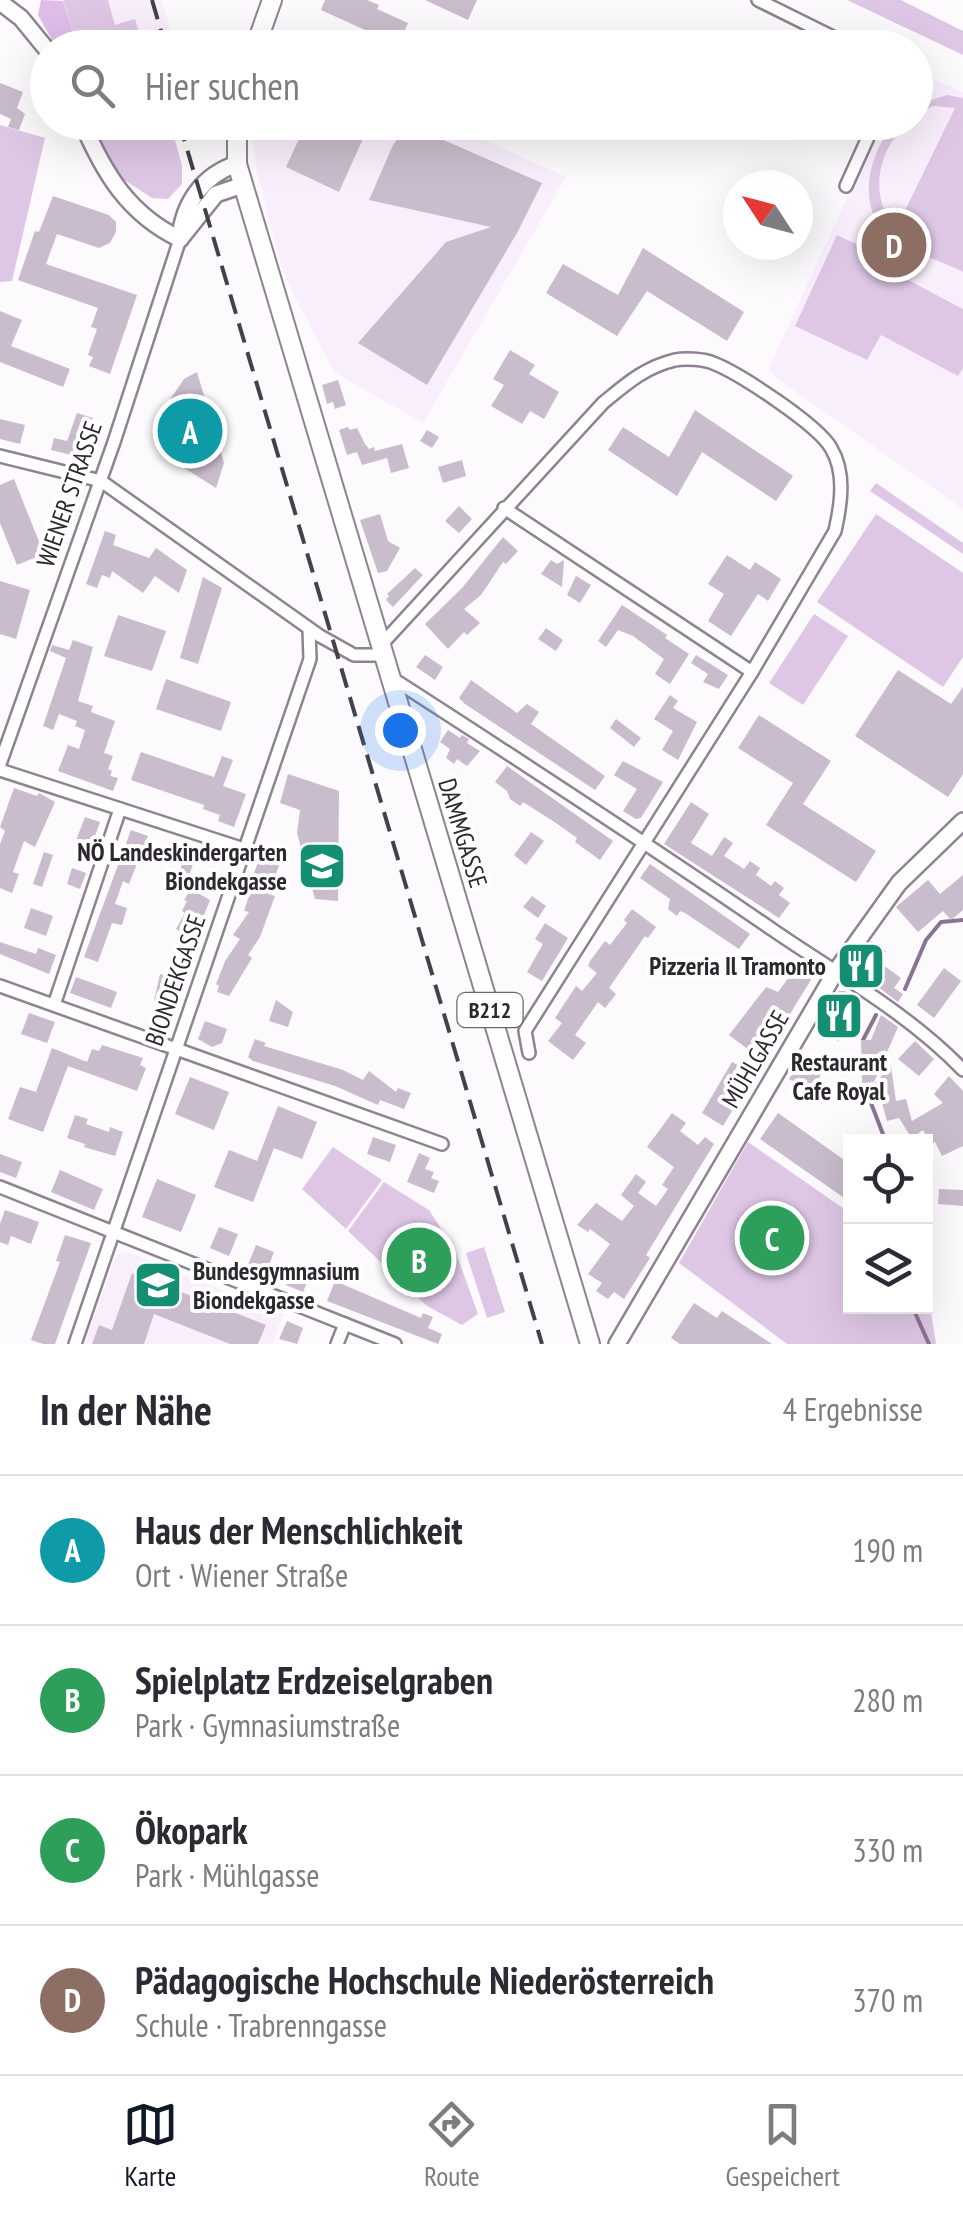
<!DOCTYPE html>
<html lang="de">
<meta charset="utf-8">
<style>
:root{--surface:#fff;--page:#f7f7f7;--text:#2b2b33;--muted:#7c7c81;--line:#e1e1e2;--accent:#111827}
body{margin:0;font-family:"PT Sans Narrow",sans-serif;background:var(--page);color:var(--text)}
.controls{position:absolute;right:30px;bottom:30px;display:grid;overflow:hidden;border-radius:0px;box-shadow:0 10px 40px #0002}
.controls button{width:90px;height:90px;display:grid;place-items:center;padding:0;border:0;border-bottom:2px solid var(--line);background:var(--surface);color:var(--text);font:50px sans-serif}
.compass{position:absolute;left:723px;top:170px;width:90px;height:90px;border-radius:50%;background:var(--surface);box-shadow:0 10px 40px #0002;rotate:306deg}
.you{position:absolute;left:400px;top:730px;width:35px;height:35px;margin:-25px;border:8px solid #fff;border-radius:50%;background:#1a73e8;box-shadow:0 0 0 15px #1a73e833}
.badge{display:grid;place-items:center;width:65px;height:65px;border-radius:50%;background:var(--accent);color:#fff;font-size:32px;font-weight:700}
.pin{position:absolute;translate:-50% -50%;border:5px solid #fff;box-shadow:0 2px 10px #0006}
.list{margin:0;padding:0;list-style:none}
h2{display:flex;justify-content:space-between;align-items:center;height:130px;margin:0;padding:0 40px;font-size:42px}
h2 small{font-size:32px;font-weight:400;color:var(--muted)}
.list li{display:grid;grid-template-columns:65px 1fr auto;gap:30px;align-items:center;box-sizing:border-box;height:150px;padding:0 40px;border-top:2px solid var(--line)}
.list b{display:block;font-size:38px;white-space:nowrap}
.list p{margin:0;font-size:32px;white-space:nowrap;color:var(--muted)}
.list em{font-size:32px;font-style:normal;color:var(--muted)}
.icon{flex:none;width:55px;height:55px;fill:none;stroke:currentColor;stroke-width:2;stroke-linecap:round;stroke-linejoin:round}
.map{position:relative;flex:none;width:963px;height:1344px;overflow:hidden}
.search{position:absolute;background:var(--surface);box-shadow:0 10px 40px #0002;left:30px;right:30px;top:30px;height:110px;display:flex;align-items:center;gap:25px;box-sizing:border-box;padding:0 35px;border-radius:55px;color:var(--muted);font-size:38px}
.sheet{height:730px;background:var(--surface)}
nav{display:flex;justify-content:space-around;align-items:center;box-sizing:border-box;height:140px;border-top:2px solid var(--line);background:var(--surface);font-size:28px;color:var(--muted)}
nav a{display:grid;justify-items:center;gap:5px}
nav .on{color:var(--accent)}
.map>svg:first-child{display:block}
.built{fill:#f9effc}
.green{fill:#dec7e5}
.forest{fill:#debde8}
.lines{fill:none;stroke-linecap:round;stroke-linejoin:round}
.stream{stroke:#8b7493;stroke-width:4}
.building{fill:#c9bccc}
.street-casing{stroke:#8f8392;stroke-width:16}
.secondary-casing{stroke:#8f8392;stroke-width:20}
.primary-casing{stroke:#8f8392;stroke-width:22}
.street{stroke:#fff;stroke-width:11}
.secondary{stroke:#fff;stroke-width:15}
.primary{stroke:#fff;stroke-width:18}
.rail{stroke:#454247;stroke-width:4;stroke-dasharray:20 10;stroke-linecap:butt}
.labels{text-anchor:middle;dominant-baseline:central;stroke-width:8;stroke-linejoin:round;paint-order:stroke}
.shield{fill:#fff;stroke:#6b686d;stroke-width:2.5}
.shield-label{font-size:22px;font-weight:bold;fill:#2c282e}
.street-label{font-size:25px;fill:#2c282e;stroke:#fff}
.poi-label{font-size:25px;font-weight:bold;fill:#2c282e;stroke:#fff;text-anchor:end}
</style>
<div class="map">
<svg width="963" height="1344" viewBox="0 0 963 1344">
<rect width="100%" height="100%" fill="#fdfafe"/>
<g class="built">
<polygon points="108,0 162,0 175,47 143,47 141,37 115,25"/>
<polygon points="916,71 963,92 963,509 773,376 769,367 882,123 916,122"/>
<polygon points="445,122 566,177 423,423 335,373 292,292 279,259 256,167 252,132 253,123"/>
<polygon points="125,1251 283,1314 273,1344 85,1344 116,1256"/>
</g>
<g class="green">
<polygon points="63,0 108,0 115,25 135,19 143,47 78,47"/>
<polygon points="847,0 901,0 963,31 963,55"/>
<path d="M947 95 963 98V272C941 261 911 252 891 237 854 208 869 154 894 123H907C878 150 867 199 897 227L955 108 933 106 916 115V105Z"/>
<polygon points="92,123 170,123 182,165 182,184 168,199 152,198 115,174"/>
<polygon points="0,125 45,138 12,281 0,282"/>
<polygon points="837,235 912,271 908,280 963,309 963,368 958,376 881,335 867,360 795,326"/>
<polygon points="876,483 963,543 963,554 870,491"/>
<polygon points="876,514 963,573 963,657 943,687 817,602"/>
<polygon points="814,614 848,636 803,705 769,683"/>
<polygon points="748,1142 850,1213 850,1306 926,1306 926,1280 936,1344 787,1344 679,1263"/>
<polygon points="333,1147 382,1180 346,1229 302,1189"/>
<polygon points="384,1182 429,1210 455,1250 478,1314 462,1325 427,1306 348,1231"/>
<polygon points="484,1247 505,1312 487,1318 466,1253"/>
</g>
<polygon class="forest" points="41,0 63,1 78,47 56,47 38,15"/>
<g class="lines">
<g class="stream">
<polyline points="905,989 926,940 941,922 963,920"/>
<polyline points="863,1040 876,1015"/>
<polyline points="866,1090 886,1142"/>
<polyline points="912,1306 929,1344"/>
</g>
</g>
<g class="building">
<polygon points="325,0 367,0 379,5 377,9 408,23 398,45 321,10"/>
<polygon points="425,0 477,0 468,20"/>
<polygon points="0,83 23,92 17,108 25,114 19,130 8,127 11,119 0,114"/>
<polygon points="307,122 382,122 376,136 366,132 339,192 286,167"/>
<polygon points="409,125 542,183 517,233 427,385 358,343 446,242 491,227 369,200 393,145"/>
<polygon points="53,196 109,215 116,222 116,232 110,243 99,248 57,234 46,264 137,295 110,374 89,366 93,357 88,355 97,329 91,327 98,308 18,280 35,231 39,232"/>
<polygon points="643,248 744,312 727,341 647,291 617,336 546,293 563,264 618,295"/>
<polygon points="0,311 22,320 11,346 70,369 63,387 0,362"/>
<polygon points="510,350 535,365 529,374 559,392 544,419 530,411 522,424 491,406 504,385 493,379"/>
<polygon points="197,372 224,463 216,488 184,468 168,437 166,413 169,401 184,379"/>
<polygon points="338,380 346,405 335,409 333,402 327,404 322,385"/>
<polygon points="695,410 793,476 776,501 702,452 677,496 608,450 623,427 669,457"/>
<polygon points="77,413 93,418 79,457 51,450 54,438 67,441"/>
<polygon points="0,419 25,425 20,444 0,439"/>
<polygon points="348,427 350,430 357,428 365,444 369,449 374,447 375,451 402,444 409,468 391,473 387,458 362,465 357,452 347,455 339,430"/>
<polygon points="427,430 439,437 432,448 420,441"/>
<polygon points="462,460 466,476 443,483 438,467"/>
<polygon points="14,479 44,554 17,565 0,523 0,485"/>
<polygon points="459,506 472,519 459,533 445,521"/>
<polygon points="380,514 388,541 400,548 387,571 378,573 360,520"/>
<polygon points="105,531 116,535 113,545 149,558 156,548 187,570 179,593 155,576 143,593 112,571 110,578 102,575 97,588 86,584"/>
<polygon points="503,537 518,551 506,564 503,562 481,595 464,609 480,623 467,635 464,632 448,649 425,624 462,588"/>
<polygon points="727,555 750,570 755,562 781,579 768,601 758,594 731,636 708,621 724,594 708,584"/>
<polygon points="551,560 557,564 564,560 562,587 541,574"/>
<polygon points="415,568 423,575 393,607 386,600 389,596 387,594"/>
<polygon points="576,576 591,585 580,603 567,595"/>
<polygon points="203,577 222,588 198,664 180,658"/>
<polygon points="0,581 30,590 16,639 0,634"/>
<polygon points="622,605 667,635 665,638 689,654 670,684 655,674 664,659 633,636 618,630 606,647 598,641"/>
<polygon points="118,615 166,631 152,671 104,656"/>
<polygon points="546,628 563,640 556,651 538,639"/>
<polygon points="73,640 93,647 78,701 93,706 91,712 115,721 104,753 113,756 108,769 112,771 110,776 118,778 113,791 58,771 68,745 79,749 85,730 75,726 77,721 59,714 53,730 43,726 66,658 50,651 52,645 69,650"/>
<polygon points="425,655 443,667 435,680 416,667"/>
<polygon points="696,655 728,675 719,689 703,682 708,674 691,663"/>
<polygon points="898,670 951,704 963,687 963,774 948,797 855,736"/>
<polygon points="166,679 231,702 221,731 156,709"/>
<polygon points="471,680 517,713 527,704 539,712 531,724 605,776 595,790 465,704 459,698"/>
<polygon points="670,695 678,701 673,708 697,722 678,760 662,750 673,731 654,719"/>
<polygon points="759,715 831,761 803,804 876,851 856,882 766,825 793,783 738,748"/>
<polygon points="616,719 641,738 634,747 610,728"/>
<polygon points="448,730 460,738 462,735 469,739 467,743 480,751 467,766 457,759 454,764 446,758 450,749 440,742"/>
<polygon points="141,752 214,777 222,756 233,760 223,786 246,794 234,827 218,821 220,815 203,809 204,805 131,780"/>
<polygon points="623,761 663,782 641,818 636,819 623,811 637,789 614,775"/>
<polygon points="507,766 613,841 600,860 575,842 577,838 556,823 523,802 520,806 510,799 507,791 495,782"/>
<polygon points="288,774 339,791 338,901 315,899 297,833 300,810 280,803"/>
<polygon points="14,788 37,796 39,793 55,802 35,847 24,841 13,872 19,874 12,893 0,888 0,844 5,831 0,827"/>
<polygon points="691,802 709,814 691,843 712,856 724,837 733,843 724,856 744,869 750,861 760,868 756,875 771,886 775,881 784,888 779,895 790,903 779,918 664,844"/>
<polygon points="85,817 100,822 91,847 75,843"/>
<polygon points="131,830 148,836 129,884 123,881 115,904 127,908 122,925 112,923 98,962 84,957"/>
<polygon points="531,832 544,841 526,865 514,855"/>
<polygon points="176,841 198,849 188,879 179,873 183,861 170,856"/>
<polygon points="44,852 53,855 42,887 33,884"/>
<polygon points="260,858 279,866 268,894 275,896 260,937 248,955 252,958 229,996 217,992 219,986 216,984 225,961 240,939 233,935 249,912 244,911 254,881 251,880"/>
<polygon points="650,864 750,934 739,949 685,913 680,911 677,916 668,909 670,899 640,878"/>
<polygon points="72,868 86,873 80,889 67,884"/>
<polygon points="963,875 963,910 951,920 943,911 918,932 896,907 928,880 940,894"/>
<polygon points="191,889 210,900 194,940 176,929 185,913 182,911 187,901 184,900"/>
<polygon points="532,896 546,906 538,918 523,907"/>
<polygon points="31,908 53,916 46,936 24,928"/>
<polygon points="632,909 656,927 648,938 645,936 609,988 616,994 605,1008 598,1002 575,1035 586,1043 573,1060 548,1041 562,1023 555,1018 576,986 582,991 597,973 588,966 590,961 605,941 610,945 627,923 624,920"/>
<polygon points="545,923 568,938 542,981 527,972 543,944 535,939"/>
<polygon points="871,941 886,951 879,962 901,978 894,988 903,994 898,1002 853,968"/>
<polygon points="0,942 36,954 38,948 56,955 49,974 0,954"/>
<polygon points="798,965 811,974 812,978 762,1060 729,1035 766,987 778,992"/>
<polygon points="944,968 961,981 934,1018 917,1005"/>
<polygon points="160,974 181,981 173,1000 168,998 166,1005 154,1001"/>
<polygon points="76,977 117,992 111,1008 70,993"/>
<polygon points="839,991 845,991 862,1004 838,1041 816,1028"/>
<polygon points="276,1000 293,1012 288,1027 269,1021"/>
<polygon points="29,1013 55,1022 47,1043 21,1034"/>
<polygon points="881,1015 898,1027 874,1082 862,1083 861,1040 871,1040"/>
<polygon points="205,1021 227,1029 222,1043 212,1047 198,1039"/>
<polygon points="255,1039 266,1043 264,1046 343,1070 363,1080 369,1071 396,1092 398,1088 411,1093 404,1109 380,1100 378,1105 335,1086 253,1061 248,1057"/>
<polygon points="915,1041 934,1059 919,1076 898,1059"/>
<polygon points="102,1045 143,1058 140,1065 146,1068 137,1091 68,1066 43,1132 8,1119 20,1087 36,1092 52,1048 87,1062 92,1049 99,1051"/>
<polygon points="804,1056 829,1062 810,1092 789,1079"/>
<polygon points="732,1062 751,1072 728,1106 733,1109 723,1126 702,1113"/>
<polygon points="891,1066 896,1101 906,1099 912,1121 943,1103 934,1094 949,1076 963,1091 963,1146 942,1156 935,1142 931,1144 923,1130 916,1135 918,1142 914,1142 899,1118 887,1121 878,1089 869,1089"/>
<polygon points="190,1077 229,1092 214,1130 175,1114"/>
<polygon points="278,1106 317,1122 302,1159 274,1148 253,1202 214,1187 229,1150 257,1161"/>
<polygon points="672,1113 686,1123 680,1131 698,1145 705,1137 714,1144 646,1255 650,1258 624,1299 614,1292 608,1299 596,1291 602,1283 588,1274 610,1244 590,1229 588,1232 577,1225 596,1203 622,1221 634,1206 621,1195 636,1174 646,1182 638,1193 656,1206 668,1189 662,1185 674,1167 647,1147"/>
<polygon points="778,1113 850,1164 850,1202 760,1139"/>
<polygon points="75,1115 88,1119 86,1124 109,1132 110,1127 123,1132 115,1156 84,1147 85,1144 67,1138"/>
<polygon points="373,1137 396,1145 390,1162 367,1154"/>
<polygon points="419,1153 430,1158 425,1169 434,1172 431,1178 439,1181 434,1193 407,1182"/>
<polygon points="0,1154 22,1162 16,1178 0,1172"/>
<polygon points="60,1170 103,1189 94,1210 51,1192"/>
<polygon points="157,1179 196,1195 181,1232 142,1217"/>
<polygon points="939,1189 963,1190 963,1206 938,1204"/>
<polygon points="5,1210 39,1222 31,1244 11,1236 8,1245 0,1242 0,1224"/>
<polygon points="219,1227 238,1234 229,1256 210,1248"/>
<polygon points="65,1235 91,1243 55,1344 43,1344 31,1340 60,1262 56,1261"/>
<polygon points="256,1245 274,1252 266,1273 248,1265"/>
<polygon points="294,1264 312,1271 303,1292 286,1285"/>
<polygon points="132,1273 266,1325 258,1344 230,1344 154,1314 144,1344 92,1344 99,1325 112,1330"/>
<polygon points="335,1281 421,1318 423,1313 433,1317 428,1328 442,1334 438,1344 327,1301"/>
<polygon points="694,1303 717,1318 722,1311 772,1344 680,1344 671,1338"/>
<polygon points="287,1321 303,1328 297,1344 279,1339"/>
</g>
<g class="lines">
<g class="street-casing">
<g id="street">
<polyline points="758,0 855,48"/>
<polyline points="846,186 875,122"/>
<polyline points="0,456 101,481 320,636 354,655 384,655"/>
<polyline points="504,508 752,672"/>
<path d="M381 645 603 403C626 384 645 367 675 360 685 358 704 359 713 363 739 373 818 425 831 448 846 473 841 504 835 531L752 672 525 1031 529 1053"/>
<path d="M390 677C519 760 646 843 773 930 837 974 908 1013 963 1070"/>
<polyline points="0,764 114,442 180,239"/>
<polyline points="0,770 244,849"/>
<polyline points="0,986 442,1144"/>
<polyline points="54,1005 120,809"/>
<polyline points="0,1187 395,1344"/>
<polyline points="75,1344 310,659 309,629"/>
<polyline points="337,1344 345,1324"/>
</g>
</g>
<g class="secondary-casing">
<g id="secondary">
<polyline points="0,2 21,18 48,51"/>
<path d="M82 122C104 173 128 214 180 239"/>
<path d="M180 239C183 203 203 175 237 164"/>
<polyline points="180,239 216,194 243,185"/>
<polyline points="617,1344 836,971 899,883 963,821"/>
</g>
</g>
<g class="primary-casing">
<g id="primary">
<polyline points="255,48 272,0"/>
<polyline points="237,122 237,164 590,1344"/>
</g>
</g>
<use href="#street" class="street"/>
<use href="#secondary" class="secondary"/>
<use href="#primary" class="primary"/>
<g class="rail">
<polyline points="152,0 166,48"/>
<polyline points="179,122 542,1344"/>
</g>
</g>
<defs>
<g id="school-square" transform="scale(2.5)"><rect x="-9" y="-9" width="18" height="18" rx="4" fill="#148f73" stroke="#fff"/><path d="M0-5L7-2L0 1L-7-2ZM-4 1L0 2.5L4 1V4Q0 6-4 4Z" fill="#fff"/></g>
<g id="restaurant-square" transform="scale(2.5)"><rect x="-9" y="-9" width="18" height="18" rx="4" fill="#148f73" stroke="#fff"/><path d="M-5-6h1v4h1v-4h1v4h1v-4h1v5L-1.5 .5V6h-2V.5L-5-1ZM5-6V6H3V1.5H1.5Q1.5-4 5-6Z" fill="#fff"/></g>
</defs>
<g fill-rule="evenodd">
<use href="#school-square" x="322" y="866"/>
<use href="#restaurant-square" x="861" y="966"/>
<use href="#restaurant-square" x="839" y="1016"/>
<use href="#school-square" x="158" y="1285"/>
</g>
<g class="labels">
<rect class="shield" x="457.5" y="993" width="65" height="34" rx="8"/>
<g class="shield-label">
<text x="490" y="1010">B212</text>
</g>
<g class="street-label">
<text transform="translate(69 494) rotate(-71)">WIENER STRASSE</text>
<text transform="translate(463 833) rotate(73)">DAMMGASSE</text>
<text transform="translate(175 980) rotate(-71)">BIONDEKGASSE</text>
<text transform="translate(755 1059) rotate(-60)">MÜHLGASSE</text>
</g>
<g class="poi-label">
<text x="287" y="852">NÖ Landeskindergarten<tspan x="287" dy="29">Biondekgasse</tspan></text>
<text x="826" y="966">Pizzeria Il Tramonto</text>
<text x="839" y="1062" text-anchor="middle">Restaurant<tspan x="839" dy="29">Cafe Royal</tspan></text>
<text x="193" y="1271" text-anchor="start">Bundesgymnasium<tspan x="193" dy="29">Biondekgasse</tspan></text>
</g>
</g>
</svg>
<div class="controls">
<button><svg class="icon" aria-label="locate" viewBox="0 0 24 24"><circle cx="12" cy="12" r="6"/><path d="M12 2v4M12 18v4M2 12h4M18 12h4"/></svg></button>
<button><svg class="icon" aria-label="layers" viewBox="0 0 24 24"><path d="M12 4l9 5-9 5-9-5zM3 14l9 5 9-5"/></svg></button>
</div>
<svg class="compass" viewBox="-18 -18 36 36"><path d="M0-13l5 13h-10z" fill="#e53935"/><path d="M0 13l5-13h-10z" fill="#7c7c81"/></svg>
<div class="you"></div>
<div class="pin badge" style="left:190px;top:431px;background:#0f9aa8">A</div>
<div class="pin badge" style="left:419px;top:1260px;background:#2e9e5b">B</div>
<div class="pin badge" style="left:772px;top:1238px;background:#2e9e5b">C</div>
<div class="pin badge" style="left:894px;top:245px;background:#8d6e63">D</div>
<div class="search"><svg class="icon" aria-label="search" viewBox="0 0 24 24"><circle cx="10" cy="10" r="6"/><path d="M15 15l6 6"/></svg>Hier suchen</div>
</div>
<section class="sheet">
<h2>In der Nähe<small>4 Ergebnisse</small></h2>
<ul class="list">
<li><span class="badge" style="background:#0f9aa8">A</span><div><b>Haus der Menschlichkeit</b><p>Ort · Wiener Straße</p></div><em>190 m</em></li>
<li><span class="badge" style="background:#2e9e5b">B</span><div><b>Spielplatz Erdzeiselgraben</b><p>Park · Gymnasiumstraße</p></div><em>280 m</em></li>
<li><span class="badge" style="background:#2e9e5b">C</span><div><b>Ökopark</b><p>Park · Mühlgasse</p></div><em>330 m</em></li>
<li><span class="badge" style="background:#8d6e63">D</span><div><b>Pädagogische Hochschule Niederösterreich</b><p>Schule · Trabrenngasse</p></div><em>370 m</em></li>
</ul>
</section>
<nav>
<a class="on"><svg class="icon" aria-label="map" viewBox="0 0 24 24"><path d="M3 6l6-2 6 2 6-2v14l-6 2-6-2-6 2zM9 4v14M15 6v14"/></svg>Karte</a>
<a><svg class="icon" aria-label="directions" viewBox="0 0 24 24"><path d="M12 3l9 9-9 9-9-9zM9 14v-3h6M13 9l2 2-2 2"/></svg>Route</a>
<a><svg class="icon" aria-label="saved" viewBox="0 0 24 24"><path d="M7 4h10v16l-5-4-5 4z"/></svg>Gespeichert</a>
</nav>
